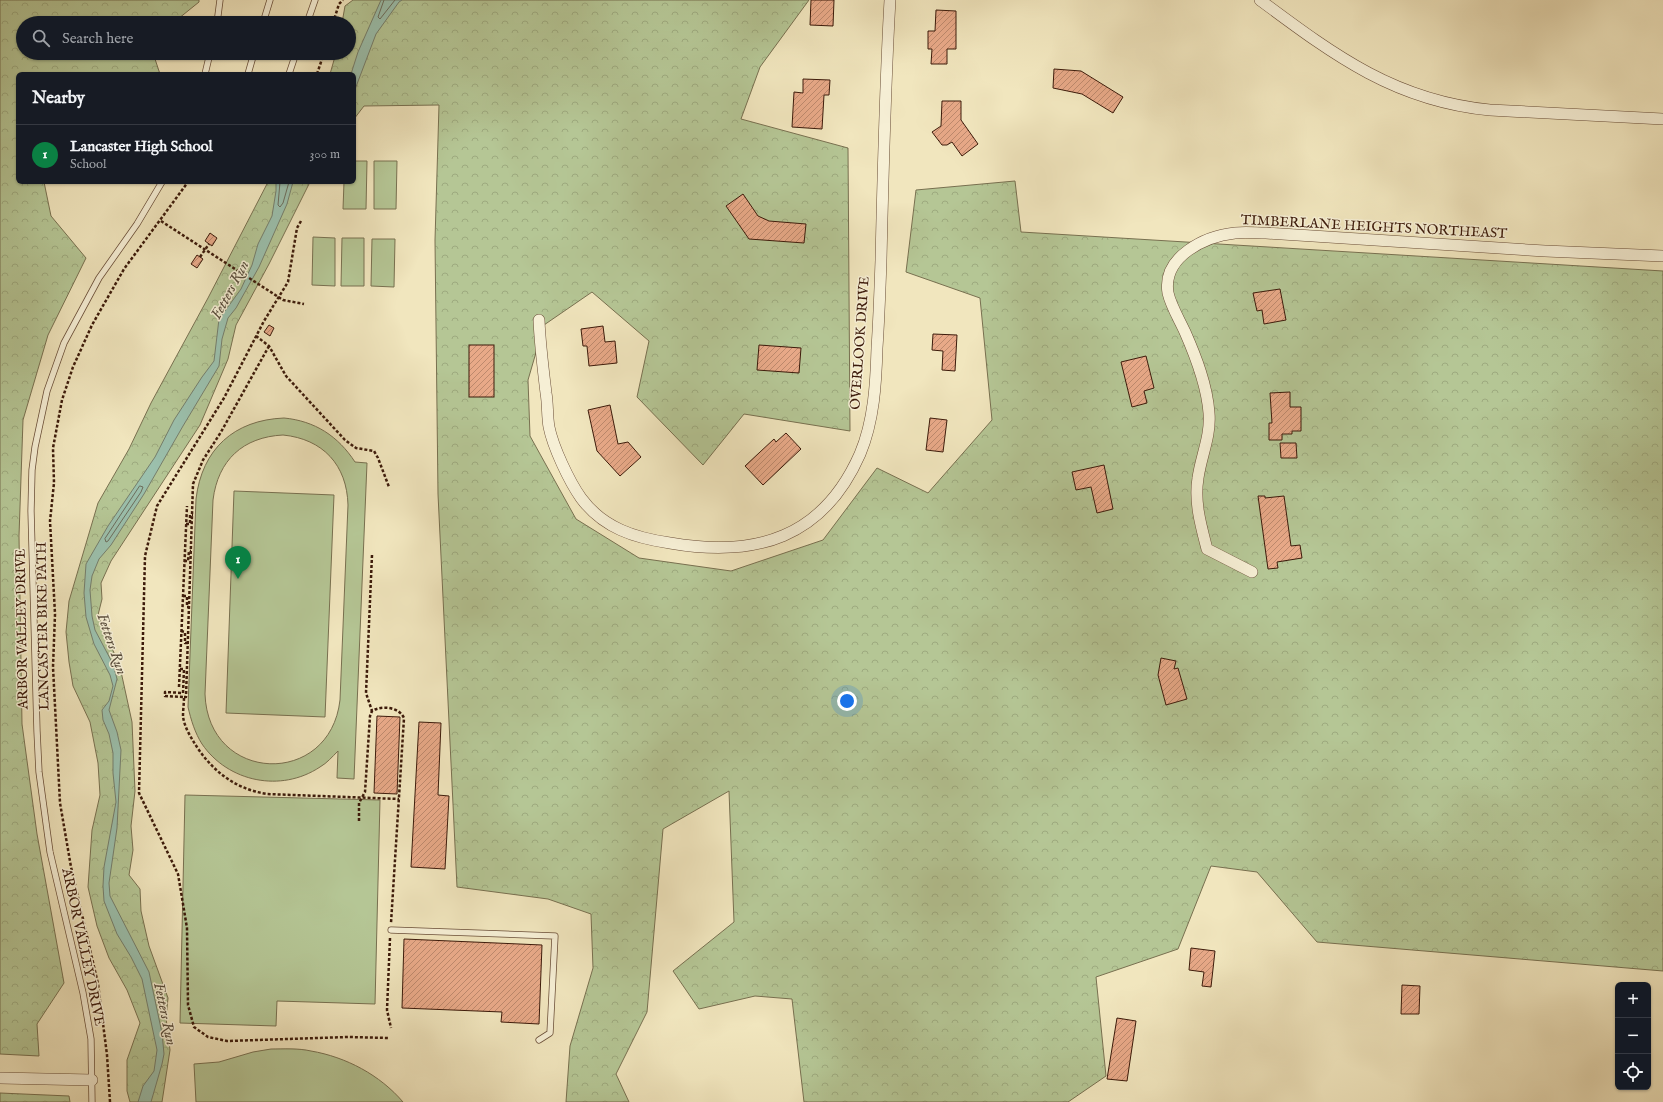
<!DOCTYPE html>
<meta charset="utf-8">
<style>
:root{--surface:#171b24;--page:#242831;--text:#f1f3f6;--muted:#9ea1a6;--line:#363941;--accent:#0b8043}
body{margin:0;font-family:"IM FELL English",serif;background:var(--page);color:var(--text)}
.controls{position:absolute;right:12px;bottom:12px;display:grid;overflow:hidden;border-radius:6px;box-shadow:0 1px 3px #0004}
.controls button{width:36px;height:36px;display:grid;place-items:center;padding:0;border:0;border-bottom:1px solid var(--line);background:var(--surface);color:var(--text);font:20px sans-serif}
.you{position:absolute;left:847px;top:701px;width:14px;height:14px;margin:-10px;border:3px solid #fff;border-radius:50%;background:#1a73e8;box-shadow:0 0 0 6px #1a73e833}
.badge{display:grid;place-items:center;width:26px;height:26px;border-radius:50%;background:var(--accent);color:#fff;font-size:13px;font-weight:700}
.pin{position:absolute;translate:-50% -33px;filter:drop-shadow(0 1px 2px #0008)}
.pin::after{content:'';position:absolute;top:21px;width:14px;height:12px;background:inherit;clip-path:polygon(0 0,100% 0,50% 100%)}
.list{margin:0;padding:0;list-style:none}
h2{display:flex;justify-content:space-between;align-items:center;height:52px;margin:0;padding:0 16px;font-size:17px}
h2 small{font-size:13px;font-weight:400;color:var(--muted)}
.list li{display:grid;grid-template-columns:26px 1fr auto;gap:12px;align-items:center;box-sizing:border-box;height:60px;padding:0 16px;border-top:1px solid var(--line)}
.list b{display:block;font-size:15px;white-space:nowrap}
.list p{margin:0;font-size:13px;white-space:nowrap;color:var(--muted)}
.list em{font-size:13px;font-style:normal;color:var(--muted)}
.icon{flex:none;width:22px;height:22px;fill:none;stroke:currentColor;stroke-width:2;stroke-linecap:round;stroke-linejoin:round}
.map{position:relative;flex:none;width:1663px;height:1102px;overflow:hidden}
.search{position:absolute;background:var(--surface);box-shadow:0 1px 3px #0004;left:16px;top:16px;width:340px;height:44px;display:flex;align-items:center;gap:10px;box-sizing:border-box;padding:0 14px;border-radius:22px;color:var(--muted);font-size:15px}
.panel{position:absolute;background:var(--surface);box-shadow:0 1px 3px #0004;left:16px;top:72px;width:340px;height:112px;border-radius:6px}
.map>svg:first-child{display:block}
.green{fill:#b5c695;stroke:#787050;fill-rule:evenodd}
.forest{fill:url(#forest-crowns);stroke:#787050}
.water{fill:#9bc0ad;stroke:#757e6c}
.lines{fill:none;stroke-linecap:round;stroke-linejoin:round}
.shore{stroke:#6c6d5c;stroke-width:1}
.building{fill:url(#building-hatch);stroke:#3c1a0a}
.lane-casing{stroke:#694d37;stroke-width:7}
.street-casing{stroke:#694d37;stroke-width:12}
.path{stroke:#3c1a0a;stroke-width:2.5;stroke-dasharray:3 2;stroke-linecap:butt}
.lane{stroke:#f6efd5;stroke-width:5.5}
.street{stroke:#f6efd5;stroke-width:11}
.labels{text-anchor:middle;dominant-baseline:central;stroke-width:3;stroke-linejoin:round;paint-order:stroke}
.street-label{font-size:14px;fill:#3c1a0a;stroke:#f6efd5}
.water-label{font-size:15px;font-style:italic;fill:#584c3b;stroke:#f6efd5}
</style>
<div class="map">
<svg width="1663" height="1102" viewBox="0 0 1663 1102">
<defs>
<pattern id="forest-crowns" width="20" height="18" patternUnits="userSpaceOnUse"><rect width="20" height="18" fill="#b5c695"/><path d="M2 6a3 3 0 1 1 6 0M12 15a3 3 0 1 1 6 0" fill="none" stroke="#9daa7f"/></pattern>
<pattern id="building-hatch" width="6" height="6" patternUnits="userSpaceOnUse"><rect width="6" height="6" fill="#e8a988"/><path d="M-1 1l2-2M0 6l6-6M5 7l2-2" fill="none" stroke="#bd896d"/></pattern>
</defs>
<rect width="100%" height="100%" fill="#f1e6be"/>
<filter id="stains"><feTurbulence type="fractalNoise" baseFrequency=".005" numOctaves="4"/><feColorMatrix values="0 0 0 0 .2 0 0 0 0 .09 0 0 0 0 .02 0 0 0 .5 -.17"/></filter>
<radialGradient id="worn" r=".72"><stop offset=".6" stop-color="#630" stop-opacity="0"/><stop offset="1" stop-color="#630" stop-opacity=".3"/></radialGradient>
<g class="green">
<polygon points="354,161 367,161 366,209 343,209 344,182 354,182"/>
<polygon points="374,161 397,161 396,209 374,209"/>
<polygon points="313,237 335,238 335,286 312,285"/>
<polygon points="342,238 364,238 364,286 341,286"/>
<polygon points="372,239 395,239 394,287 371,286"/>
<path d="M284 418C315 421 338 436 355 462L367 463 354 779 337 778 338 751C332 757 327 763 320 767 281 793 228 782 202 744 195 733 191 720 188 707L196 499C202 449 234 420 284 418ZM283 435C323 439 347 465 348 505L340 700C330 788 208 784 205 694L213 500C218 460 243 437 283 435Z"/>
<polygon points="234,491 334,495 325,717 226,713"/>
<polygon points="185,795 380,800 375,1004 277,1001 276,1026 180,1023"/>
<path d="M271 1049C284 1049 298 1048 311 1051 346 1057 380 1075 403 1102H196L194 1064 219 1062 253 1052Z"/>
</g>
<g class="forest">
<polygon points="0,0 199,0 199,2 173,23 23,23 23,53 153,53 160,74 18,74 18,182 44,182 51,216 86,258 48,335 23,420 19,536 22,724 37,834 64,983 37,1024 39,1056 0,1054"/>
<polygon points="353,0 809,0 760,67 741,119 848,148 850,431 744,414 703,465 637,397 649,341 592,292 544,325 528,380 530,436 576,519 639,558 731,571 823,540 877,468 928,493 992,420 980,298 906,272 916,190 1015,181 1021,232 1663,271 1663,971 1317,942 1257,872 1211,866 1178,949 1096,977 1106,1076 1068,1102 804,1102 792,999 755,996 699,1009 673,971 734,922 729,791 663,829 647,1012 616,1074 629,1102 566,1102 570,1046 593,968 591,914 548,899 457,887 438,494 435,240 439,105 364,106 354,119 354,74 330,74 336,53 349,53 349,23 342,23 345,6"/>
<polygon points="268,182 310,182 269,264 236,325 228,359 200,425 111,561 101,583 102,599 98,615 120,667 132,722 135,791 131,826 133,850 129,875 140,889 141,911 149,946 168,998 166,1018 170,1050 162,1102 130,1102 127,1091 127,1060 140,1023 127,990 109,958 97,926 88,887 92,830 100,795 98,763 90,722 73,686 69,662 66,632 69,601 98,503 129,449 151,403 208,298"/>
<polygon points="0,1093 69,1096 70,1102 0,1102"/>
</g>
<g class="water">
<polygon points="381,0 402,0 399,2 376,34 354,92 354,74 351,74 358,52"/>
<polygon points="276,182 293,182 287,204 259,267 236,308 228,318 222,339 219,366 183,426 144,494 111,545 99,559 92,576 90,590 92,616 95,630 113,664 117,679 109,710 117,732 121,750 117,828 109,883 110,896 149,972 162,1033 164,1054 162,1064 151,1102 138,1102 143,1086 154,1071 157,1050 142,979 131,957 117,934 104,901 103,886 104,867 116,802 113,773 113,753 109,734 103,720 102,710 109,701 113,686 110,675 94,644 86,617 84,593 86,564 108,526 155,457 174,420 202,377 214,361 219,319 241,289 252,265 258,244 272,216 276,191"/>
</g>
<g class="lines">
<g class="shore">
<polyline points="384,0 378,17 380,19 395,0"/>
<polyline points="280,182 278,205 280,207 283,203 289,182"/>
<polygon points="140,486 143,487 141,492 108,541 106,542 105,539"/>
</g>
</g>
<g class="building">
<polygon points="811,0 834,0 833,26 810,25"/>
<polygon points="936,10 956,11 956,49 947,49 947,64 931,64 932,49 928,49 928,31 935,31"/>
<polygon points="1054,69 1081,71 1123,97 1113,113 1082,94 1053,88"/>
<polygon points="803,79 830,80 829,95 824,95 822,129 792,127 794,92 803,93"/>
<polygon points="942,101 961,101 961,120 978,144 962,156 952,142 947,145 942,145 932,132 941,126"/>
<polygon points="743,194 758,216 769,221 806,224 804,243 749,239 726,206"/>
<polygon points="210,233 217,238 212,246 205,241"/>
<polygon points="197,255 203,259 197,268 191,264"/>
<polygon points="1280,289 1286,320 1264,324 1262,310 1257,311 1253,293"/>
<polygon points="269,325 274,328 270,336 264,332"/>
<polygon points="603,326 605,342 615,341 617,363 589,366 587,346 583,346 581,329"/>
<polygon points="933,334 957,335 955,371 942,370 943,351 932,350"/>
<rect x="469" y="345" width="25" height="52"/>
<polygon points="759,345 801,348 799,373 757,370"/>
<polygon points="1146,356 1154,388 1144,391 1147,403 1132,407 1121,362"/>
<polygon points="1290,392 1290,407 1301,407 1301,431 1292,431 1292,434 1282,434 1282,440 1269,440 1269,423 1272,423 1270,393"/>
<polygon points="610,405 618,444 628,442 641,457 620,476 597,451 588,410"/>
<polygon points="930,418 947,420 943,452 926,450"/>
<polygon points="786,433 801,449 763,485 745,466 774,439 776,442"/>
<polygon points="1280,443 1296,443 1297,458 1281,458"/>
<polygon points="1104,465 1113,509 1097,513 1091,487 1076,490 1072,472"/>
<polygon points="1258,496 1265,496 1265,498 1284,496 1291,546 1300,545 1302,558 1277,562 1278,568 1268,569"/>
<polygon points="1161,658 1176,661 1174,669 1178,668 1187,699 1166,705 1158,675"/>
<polygon points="377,716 400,717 397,794 374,793"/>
<polygon points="419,722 441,723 438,795 449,796 445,869 411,867"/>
<polygon points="404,939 542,945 539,1024 501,1022 502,1012 402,1008"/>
<polygon points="1191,948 1215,951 1211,987 1202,986 1204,972 1189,970"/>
<polygon points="1402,985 1420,986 1419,1014 1401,1014"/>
<polygon points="1117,1018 1136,1021 1127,1081 1107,1079"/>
</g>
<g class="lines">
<g class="lane-casing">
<g id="lane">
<polyline points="217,23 220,0"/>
<polyline points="263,23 270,0"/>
<polyline points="307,23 315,0"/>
<polyline points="205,74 210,53"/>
<polyline points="248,74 254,53"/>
<polyline points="289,74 296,53"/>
<polyline points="391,930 555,936 550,1033 539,1040"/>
<polyline points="92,1102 91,1039 83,993 50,852 39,772 37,731 31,511 32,470 35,447 47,391 64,343 99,278 137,224 162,182"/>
</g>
</g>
<g class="street-casing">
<g id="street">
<path d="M1260 0C1334 55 1395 101 1490 110L1663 119"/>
<path d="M539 320C540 344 543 368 546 393 548 404 547 416 549 427 553 447 569 481 581 498 603 528 635 538 670 543 756 558 823 538 860 454 874 421 876 383 877 348 879 319 880 289 881 260 883 173 885 87 890 0"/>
<path d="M1252 572 1207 549C1201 526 1194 502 1198 478 1201 456 1211 436 1209 413 1207 385 1196 357 1185 332 1179 319 1171 306 1168 293 1162 256 1206 236 1235 233 1245 232 1256 233 1266 233L1545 251 1663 256"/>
<polyline points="0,1078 92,1080"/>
</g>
</g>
<g class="path">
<polyline points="333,23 339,4 343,0"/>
<polyline points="317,74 324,53"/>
<polyline points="161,221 283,300 304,304"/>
<polyline points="301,221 297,228 288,282 264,321 224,398 157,506 145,556 139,793 178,874 187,928 188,1005 194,1027 208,1037 227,1041 348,1037 388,1038"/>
<polyline points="200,257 209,244"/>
<polyline points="256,336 269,346 286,376 345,440 356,448 374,451 378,458 389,487"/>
<polyline points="186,524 190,524 190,515 193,515"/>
<polyline points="372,555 366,693 372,711"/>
<polyline points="184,561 188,561 189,551 191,551"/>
<polyline points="183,596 187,596 187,607 189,607"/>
<polyline points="181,631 185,632 185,643 188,643"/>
<path d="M180 669H184L183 693 165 692V696L184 697C184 703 183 710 183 716 184 726 190 736 195 744 212 771 235 789 267 794L399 799"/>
<polyline points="179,687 187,506"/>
<polyline points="184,697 186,697 193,484 203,460 221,432 269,346"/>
<path d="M359 821V803L365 792 370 716 372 711C382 705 399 707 404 718L391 923"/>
<polyline points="390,938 387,1010 391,1028"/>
<polyline points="110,1102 107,1055 98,984 71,867 60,803 53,667 55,614 50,521 54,483 53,448 62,400 73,367 92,325 124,269 188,182"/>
</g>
<use href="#lane" class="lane"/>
<use href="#street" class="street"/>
</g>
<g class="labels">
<g class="street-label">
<text transform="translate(1374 227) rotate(3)">TIMBERLANE HEIGHTS NORTHEAST</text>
<text transform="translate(860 343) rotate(-86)">OVERLOOK DRIVE</text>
<text transform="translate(43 626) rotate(-91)">LANCASTER BIKE PATH</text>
<text transform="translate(22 629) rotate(-91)">ARBOR VALLEY DRIVE</text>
<text transform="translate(83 947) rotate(78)">ARBOR VALLEY DRIVE</text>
</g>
<g class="water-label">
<text transform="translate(230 290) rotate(-62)">Fetters Run</text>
<text transform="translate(112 644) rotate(71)">Fetters Run</text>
<text transform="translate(165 1014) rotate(78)">Fetters Run</text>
</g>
</g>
<rect width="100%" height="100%" filter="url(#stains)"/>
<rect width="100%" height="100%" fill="url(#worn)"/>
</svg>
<div class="controls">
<button>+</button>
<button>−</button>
<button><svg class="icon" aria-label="locate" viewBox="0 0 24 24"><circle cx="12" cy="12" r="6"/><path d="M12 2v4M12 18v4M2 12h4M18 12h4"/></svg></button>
</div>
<div class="you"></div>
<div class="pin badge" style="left:238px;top:579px">1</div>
<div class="search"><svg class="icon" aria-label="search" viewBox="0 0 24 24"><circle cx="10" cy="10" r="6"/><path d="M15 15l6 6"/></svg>Search here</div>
<section class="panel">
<h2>Nearby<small></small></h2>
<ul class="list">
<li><span class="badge">1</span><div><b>Lancaster High School</b><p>School</p></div><em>300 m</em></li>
</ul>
</section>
</div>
